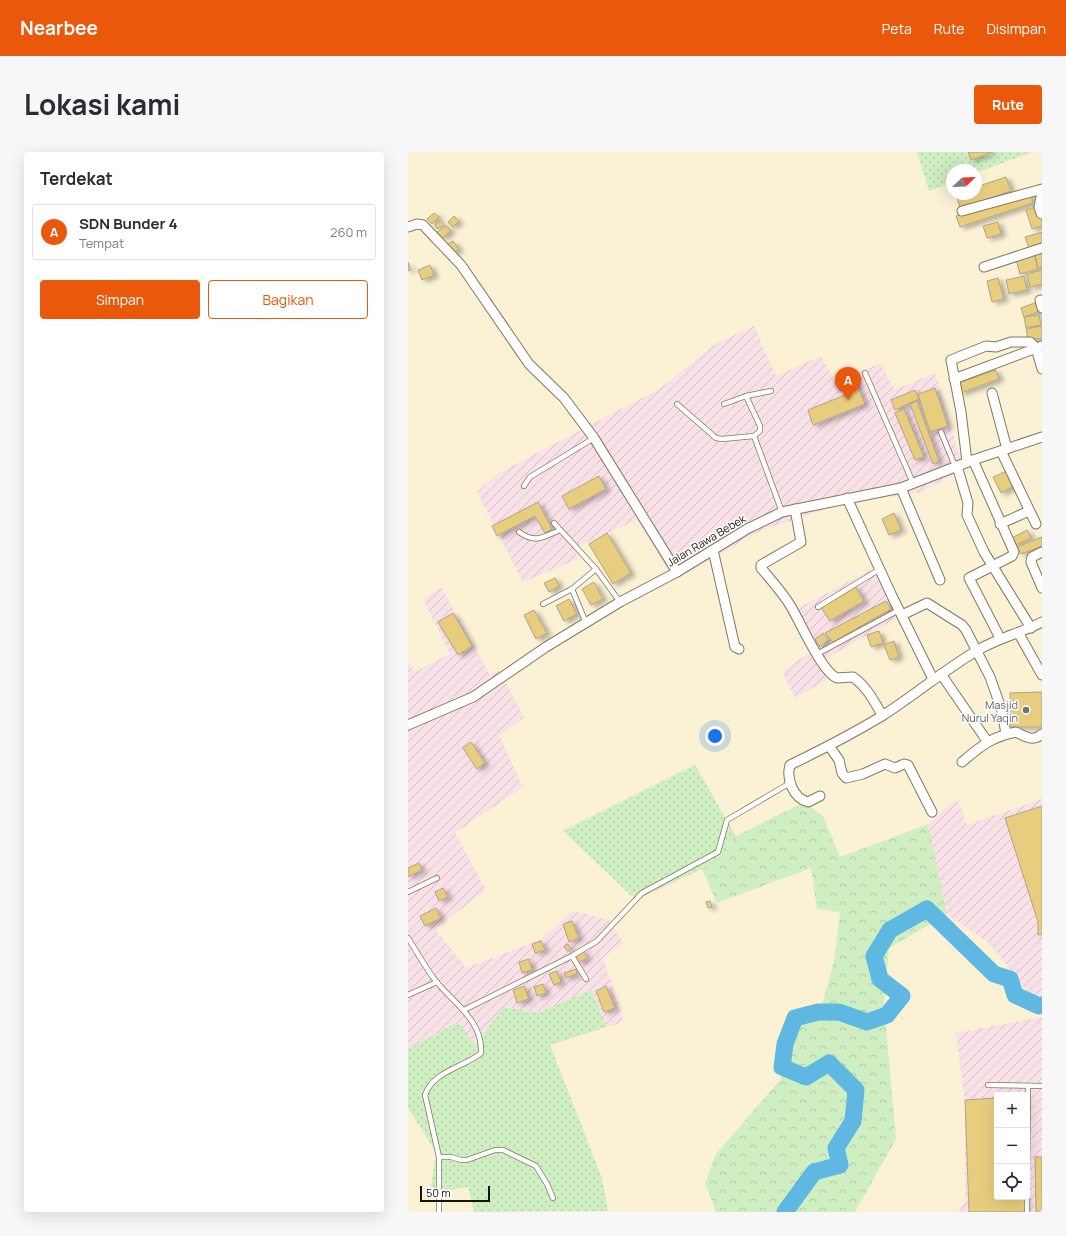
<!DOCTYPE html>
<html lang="id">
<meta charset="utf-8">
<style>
:root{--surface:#fff;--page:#f7f7f7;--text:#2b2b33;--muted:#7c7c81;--line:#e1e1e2;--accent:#ea580c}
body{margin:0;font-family:Manrope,sans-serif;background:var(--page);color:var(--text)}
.controls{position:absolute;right:12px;bottom:12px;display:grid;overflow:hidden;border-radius:4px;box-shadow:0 4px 16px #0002}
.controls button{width:36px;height:36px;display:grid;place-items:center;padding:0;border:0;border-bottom:1px solid var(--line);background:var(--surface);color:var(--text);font:20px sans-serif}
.compass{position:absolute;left:538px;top:12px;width:36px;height:36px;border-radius:50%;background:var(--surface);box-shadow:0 4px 16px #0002;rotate:67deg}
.scale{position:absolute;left:12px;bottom:10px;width:70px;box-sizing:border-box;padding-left:4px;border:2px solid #17140a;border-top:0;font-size:11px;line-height:14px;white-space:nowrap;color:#17140a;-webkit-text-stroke:3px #fff;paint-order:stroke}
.you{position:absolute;left:307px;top:584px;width:14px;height:14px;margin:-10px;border:3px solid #fff;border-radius:50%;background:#1a73e8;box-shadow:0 0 0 6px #1a73e833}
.badge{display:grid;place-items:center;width:26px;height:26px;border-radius:50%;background:var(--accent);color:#fff;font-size:13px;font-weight:700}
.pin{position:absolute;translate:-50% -33px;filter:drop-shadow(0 1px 2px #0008)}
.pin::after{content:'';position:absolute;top:21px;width:14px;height:12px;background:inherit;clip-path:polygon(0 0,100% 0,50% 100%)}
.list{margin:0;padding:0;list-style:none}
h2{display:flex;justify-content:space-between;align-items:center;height:52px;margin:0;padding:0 16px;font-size:17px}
h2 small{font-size:13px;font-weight:400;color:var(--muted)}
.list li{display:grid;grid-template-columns:26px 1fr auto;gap:12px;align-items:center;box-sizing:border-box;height:56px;margin:0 8px 8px;padding:0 8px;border:1px solid var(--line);border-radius:4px}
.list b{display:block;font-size:15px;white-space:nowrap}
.list p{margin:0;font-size:13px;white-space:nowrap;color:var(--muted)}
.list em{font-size:13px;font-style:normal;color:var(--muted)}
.actions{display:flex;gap:8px;padding:12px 16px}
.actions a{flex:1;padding:9px 0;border:1px solid var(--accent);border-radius:4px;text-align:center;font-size:14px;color:var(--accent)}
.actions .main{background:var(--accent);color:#fff}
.icon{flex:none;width:22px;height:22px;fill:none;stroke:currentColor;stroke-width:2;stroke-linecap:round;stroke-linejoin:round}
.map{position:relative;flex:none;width:634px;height:1060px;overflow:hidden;border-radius:4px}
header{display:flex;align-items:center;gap:24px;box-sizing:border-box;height:56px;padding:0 20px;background:var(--accent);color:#fff}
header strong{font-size:19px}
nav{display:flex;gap:22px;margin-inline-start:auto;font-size:14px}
.intro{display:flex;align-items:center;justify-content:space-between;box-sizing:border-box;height:96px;padding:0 24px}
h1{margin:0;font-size:28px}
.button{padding:10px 18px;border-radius:4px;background:var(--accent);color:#fff;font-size:14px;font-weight:700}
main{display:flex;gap:24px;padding:0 24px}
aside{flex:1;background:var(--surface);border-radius:4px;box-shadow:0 4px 16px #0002}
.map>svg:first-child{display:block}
.industrial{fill:url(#industrial-furrows);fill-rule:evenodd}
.grass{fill:url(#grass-dots)}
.forest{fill:url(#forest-crowns)}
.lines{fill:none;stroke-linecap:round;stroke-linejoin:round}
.river{stroke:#5fb8e1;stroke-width:17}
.building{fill:#e8cd7e;stroke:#aea58a;filter:url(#shadow)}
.service-casing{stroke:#82795f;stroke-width:6}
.minor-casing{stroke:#82795f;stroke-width:11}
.tertiary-casing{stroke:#82795f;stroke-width:13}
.service{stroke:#fff;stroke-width:4.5}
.minor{stroke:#fff;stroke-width:9}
.tertiary{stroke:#fff;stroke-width:11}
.worship-dot{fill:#6b7280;stroke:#fff;stroke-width:1.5}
.labels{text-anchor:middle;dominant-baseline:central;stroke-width:3;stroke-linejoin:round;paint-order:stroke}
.street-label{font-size:11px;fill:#17140a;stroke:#fff}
.worship-label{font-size:11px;fill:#5b616d;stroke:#fff;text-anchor:end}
</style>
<header>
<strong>Nearbee</strong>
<nav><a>Peta</a><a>Rute</a><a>Disimpan</a></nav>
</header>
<div class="intro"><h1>Lokasi kami</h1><a class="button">Rute</a></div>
<main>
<aside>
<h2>Terdekat<small></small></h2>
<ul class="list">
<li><span class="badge">A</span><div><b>SDN Bunder 4</b><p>Tempat</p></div><em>260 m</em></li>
</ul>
<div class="actions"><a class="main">Simpan</a><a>Bagikan</a></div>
</aside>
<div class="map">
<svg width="634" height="1060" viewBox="0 0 634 1060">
<defs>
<pattern id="industrial-furrows" width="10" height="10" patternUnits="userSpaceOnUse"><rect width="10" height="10" fill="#fae0e7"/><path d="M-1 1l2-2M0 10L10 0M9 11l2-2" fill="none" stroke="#d6bfc5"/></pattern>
<pattern id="grass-dots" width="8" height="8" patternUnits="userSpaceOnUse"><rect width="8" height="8" fill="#cfefc3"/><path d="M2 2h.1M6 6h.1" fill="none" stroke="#b1cca6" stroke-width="1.8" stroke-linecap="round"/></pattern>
<pattern id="forest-crowns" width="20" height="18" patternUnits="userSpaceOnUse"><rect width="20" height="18" fill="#cfefc3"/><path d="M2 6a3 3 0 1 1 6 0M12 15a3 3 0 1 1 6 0" fill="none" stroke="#b1cca6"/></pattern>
<filter id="shadow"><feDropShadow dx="4.5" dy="2.5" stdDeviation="2" flood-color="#0004"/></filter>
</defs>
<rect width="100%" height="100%" fill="#fbf1d5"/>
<g class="industrial">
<polygon points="346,174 368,224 413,204 427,229 473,211 486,238 527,221 555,317 513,340 429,353 354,378 266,428 229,368 166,396 170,407 115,430 69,340 91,321 253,236 309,191"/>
<polygon points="465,417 491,465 417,507 427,523 387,546 374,519 402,501 393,487 382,460"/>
<polygon points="33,435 82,523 90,518 116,565 91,584 115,635 47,681 78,738 27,777 58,816 132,788 164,759 200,768 216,791 195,806 216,870 199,875 183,838 130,861 96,855 66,893 0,897 0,509 6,520 42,502 15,447"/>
<polygon points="549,646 559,673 634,647 634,858 581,791 539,762 520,672"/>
<path d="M634 865V1060H551L557 1049V950L548 881ZM589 943H619V1045H589Z"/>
</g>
<g class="grass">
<polygon points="509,0 624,0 568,21 568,18 544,18 544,30 521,39"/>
<polygon points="287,613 328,684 294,717 228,748 155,679"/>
<polygon points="183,838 199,875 142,893 194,1026 200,1059 66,1060 60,1035 22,1041 28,1000 0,956 0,897 50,870 67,893 96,855 130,861"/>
</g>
<polygon class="forest" points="396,650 415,664 432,705 520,672 539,762 481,796 476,853 488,987 447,1060 308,1060 297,1031 308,1002 373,927 371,891 415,850 426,809 432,760 409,757 403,716 309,751 294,717 328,684"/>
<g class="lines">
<polyline class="river" points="377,1060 406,1020 432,1013 428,996 445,969 448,938 421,911 398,925 374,915 377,892 387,866 410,860 431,860 459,870 479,863 494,844 472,827 466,804 482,778 519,757 586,822 602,827 607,843 631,854 634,853"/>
</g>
<g class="building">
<polygon points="560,0 585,0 563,8"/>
<polygon points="598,25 603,39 552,56 548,42 568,42 568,35"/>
<polygon points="622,40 625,51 552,75 548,64"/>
<polygon points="631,54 634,65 634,74 624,77 618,58"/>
<polygon points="26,61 31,65 24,72 19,67"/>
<polygon points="46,64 51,69 45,75 40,70"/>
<polygon points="33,69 36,73 29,77 27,73"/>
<polygon points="590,70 593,82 579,86 575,74"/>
<polygon points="38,74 43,79 34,86 29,80"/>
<polygon points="634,80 634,93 621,96 617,85"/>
<polygon points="45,89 51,97 45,101 39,92"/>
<polygon points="634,100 634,115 630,116 627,102"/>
<polygon points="626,102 630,117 612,122 608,107"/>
<polygon points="0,110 3,118 0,119"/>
<polygon points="22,113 26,123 14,128 10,118"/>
<polygon points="634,118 634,132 622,135 619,122"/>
<polygon points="616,124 619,138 601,142 598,128"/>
<polygon points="590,126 596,147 584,150 579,129"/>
<polygon points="629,150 632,159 616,165 613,156"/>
<polygon points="631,163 633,173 618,176 616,165"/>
<polygon points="634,174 634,186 620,188 618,177"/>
<polygon points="588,218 591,227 553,241 550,231"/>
<polygon points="445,223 457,252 405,273 400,258 437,243 431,228"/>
<polygon points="527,236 540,274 522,280 510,242"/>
<polygon points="507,238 511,247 487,258 483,248"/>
<polygon points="509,249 531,309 525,312 502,252"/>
<polygon points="496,257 516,305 507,308 487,261"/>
<polygon points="601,318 608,333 593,341 585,325"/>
<polygon points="191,324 198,337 161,357 154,344"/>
<polygon points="130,350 144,377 137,381 127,364 89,384 84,374"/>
<polygon points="486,361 493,378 481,383 474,367"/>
<polygon points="619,378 623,386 606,394 602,387"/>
<polygon points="199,381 223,421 205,432 181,392"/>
<polygon points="634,385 634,394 613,402 609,395"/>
<polygon points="147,426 151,434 141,440 136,431"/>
<polygon points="186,430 195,447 183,453 174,437"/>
<polygon points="447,434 456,449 422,469 413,455"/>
<polygon points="161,447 169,462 156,469 148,454"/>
<polygon points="478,449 483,457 425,490 417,481"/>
<polygon points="126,458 139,481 128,487 116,463"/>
<polygon points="45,461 64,494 50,503 30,470"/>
<polygon points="471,479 475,491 463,495 459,483"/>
<polygon points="415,481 420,488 412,495 407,487"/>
<polygon points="486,489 491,505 482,508 476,493"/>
<polygon points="634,540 634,575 603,575 602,541"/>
<polygon points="63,590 77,611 69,617 55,596"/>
<polygon points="634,654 634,782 630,783 630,770 597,666"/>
<polygon points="11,711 14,718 0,725 0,716"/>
<polygon points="35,736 40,745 31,749 27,740"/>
<polygon points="302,749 304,755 300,756 298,750"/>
<polygon points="28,756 33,766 17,774 12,764"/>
<polygon points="164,769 171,786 161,790 155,772"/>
<polygon points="133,789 137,798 127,801 124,792"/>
<polygon points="160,792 163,797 159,799 156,794"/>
<polygon points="176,799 179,806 170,811 167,803"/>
<polygon points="121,807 124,818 114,821 111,810"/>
<polygon points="168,817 169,822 158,826 156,821"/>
<polygon points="149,819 153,830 146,833 141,822"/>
<polygon points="135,832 138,841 129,844 126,835"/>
<polygon points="116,834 121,847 109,851 105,838"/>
<polygon points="198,834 207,856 196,860 188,839"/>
<polygon points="589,946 589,1045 617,1045 617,1060 561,1060 557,948"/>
<polygon points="627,1005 634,1005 634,1060 628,1060"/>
</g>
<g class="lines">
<g class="service-casing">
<g id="service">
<polyline points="457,221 505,331"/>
<polyline points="338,244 352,274 352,279 346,284"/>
<polyline points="269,252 308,286 314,287 346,284 374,360"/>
<polyline points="316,252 338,244 363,239"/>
<polyline points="533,280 547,314"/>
<polyline points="116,334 122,325 186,286"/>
<polyline points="146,371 188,417 212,450"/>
<path d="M111 380C128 392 135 385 152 378"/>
<polyline points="164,437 178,471"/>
<polyline points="135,452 164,437 188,417"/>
<polyline points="410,455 472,417"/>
<polyline points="409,502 491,458"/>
<polyline points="0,740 29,726"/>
<path d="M0 786C9 800 17 815 27 828 45 851 75 868 73 901 55 916 25 919 17 943L31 1005V1060"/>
<polyline points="164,804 189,789 234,741 310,700 319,668 382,631"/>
<polyline points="0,843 29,830"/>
<polyline points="56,858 164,804 178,827"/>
<polyline points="580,933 634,934"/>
<polyline points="31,1005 43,1005 53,1008 59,1008 87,998 95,998 128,1014 139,1032 145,1046"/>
<polyline points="619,1023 620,934"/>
<polyline points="619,1060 619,1045"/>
</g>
</g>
<g class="minor-casing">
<g id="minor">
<polyline points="554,59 634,37"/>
<polyline points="0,75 9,72 15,73 53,113 121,212 156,246 186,286 269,420"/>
<polyline points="576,115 634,96"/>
<polyline points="632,148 634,156"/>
<polyline points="546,227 634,194"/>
<polyline points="584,241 599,297"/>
<polyline points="593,299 628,372"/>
<polyline points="565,308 606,400 604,404 561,426 592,486"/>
<polyline points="559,310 553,260 543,208 578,194 588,195 603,190 622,190 628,196 634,217"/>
<polyline points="549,314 560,351 559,363 576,400 623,476"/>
<polyline points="493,336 532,428"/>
<polyline points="439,346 484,444 525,527"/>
<path d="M387 357 393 390 353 413V416C363 428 374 440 382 453 392 469 413 519 429 526L445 525C459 535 466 549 474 563"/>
<polyline points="592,372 621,359"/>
<polyline points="305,398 327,495 331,497"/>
<polyline points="634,400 624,405 623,410 634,436"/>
<polyline points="494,463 519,451 554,473 558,478 582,525 594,559 598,582"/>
<polyline points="611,482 634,523"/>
<polyline points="533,522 579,589"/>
<polyline points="0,573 65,545 138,495 212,450 269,420 339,377 374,360 493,336 565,308 634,285"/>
<polyline points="421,594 431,608 434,621 438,626 455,622 477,612 487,616 496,612 500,613 524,660"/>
<path d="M554 610C573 594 583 585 608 580 617 585 626 590 634 582"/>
<path d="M412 644 400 650C385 646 378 627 382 613 413 598 444 582 474 564 507 543 536 518 570 498 590 486 613 481 634 470"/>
</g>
</g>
<g class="tertiary-casing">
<polyline id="tertiary" points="634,45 632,55 634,61"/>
</g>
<use href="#service" class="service"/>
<use href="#minor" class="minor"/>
<use href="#tertiary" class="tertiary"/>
</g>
<circle class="worship-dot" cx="618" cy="558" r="4"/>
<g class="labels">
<g class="street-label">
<text transform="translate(298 388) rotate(-31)">Jalan Rawa Bebek</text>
</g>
<g class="worship-label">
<text x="610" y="552">Masjid<tspan x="610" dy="13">Nurul Yaqin</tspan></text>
</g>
</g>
</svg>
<div class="controls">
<button>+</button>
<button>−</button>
<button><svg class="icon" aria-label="locate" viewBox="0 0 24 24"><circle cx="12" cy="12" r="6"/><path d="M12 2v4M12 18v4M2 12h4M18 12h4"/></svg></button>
</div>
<svg class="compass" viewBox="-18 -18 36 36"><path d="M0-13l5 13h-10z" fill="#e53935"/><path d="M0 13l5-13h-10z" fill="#7c7c81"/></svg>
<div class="scale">50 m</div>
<div class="you"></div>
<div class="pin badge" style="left:440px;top:248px">A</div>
</div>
</main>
